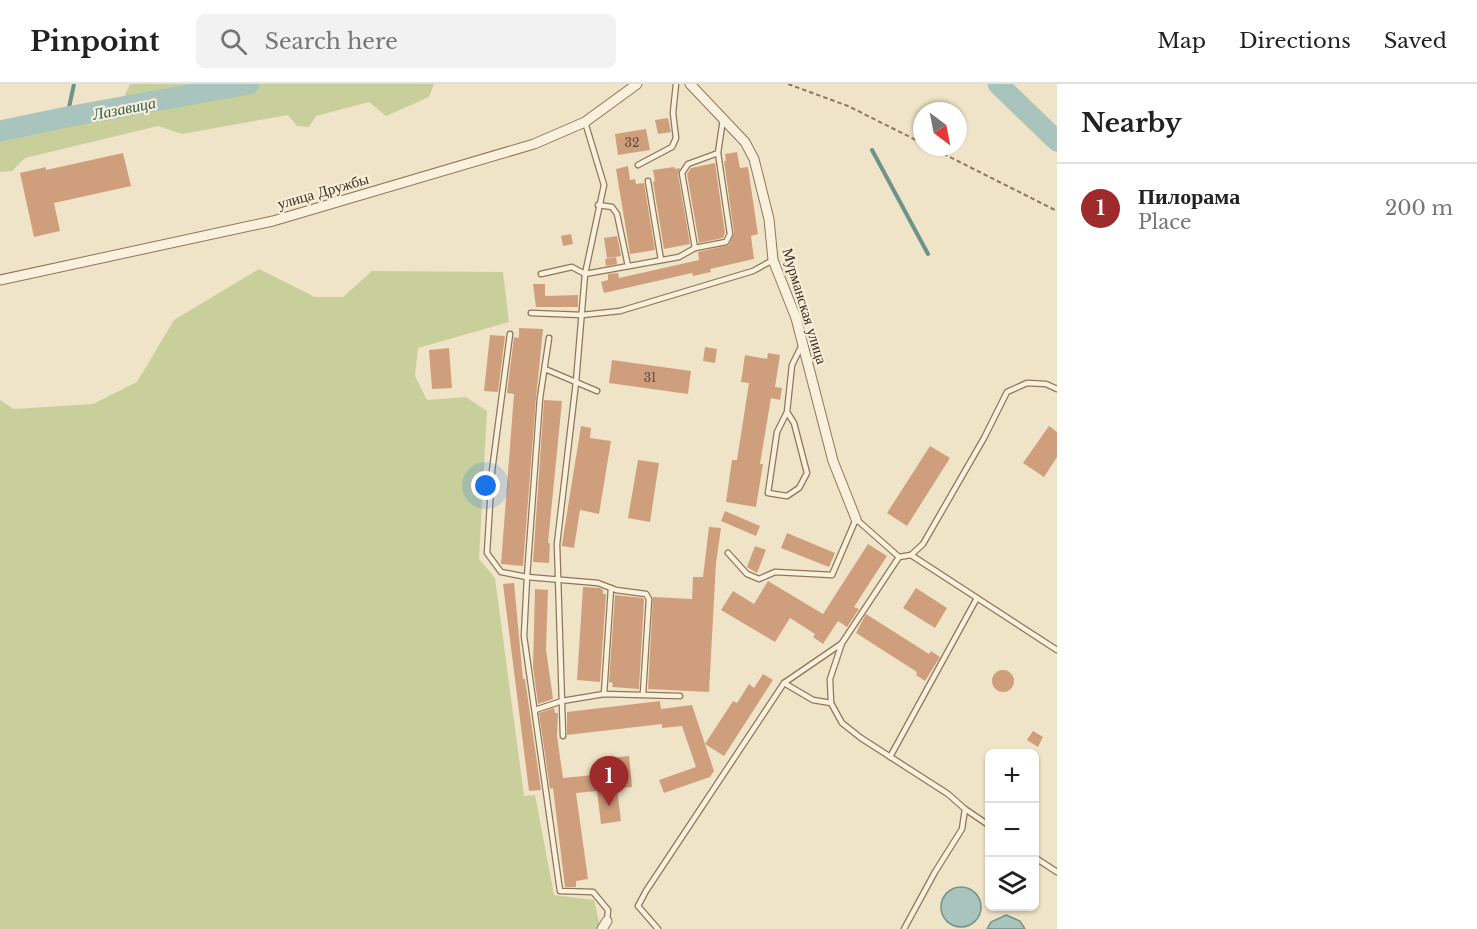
<!DOCTYPE html>
<meta charset="utf-8">
<style>
:root{--surface:#fff;--page:#f2f2f2;--text:#222;--muted:#767676;--line:#e0e0e0;--accent:#9e2a2b}
body{margin:0;font-family:"Libre Baskerville",serif;background:var(--page);color:var(--text)}
.controls{position:absolute;right:18px;bottom:18px;display:grid;overflow:hidden;border-radius:9px;box-shadow:0 2px 4px #0004}
.controls button{width:54px;height:54px;display:grid;place-items:center;padding:0;border:0;border-bottom:2px solid var(--line);background:var(--surface);color:var(--text);font:30px sans-serif}
.compass{position:absolute;left:913px;top:18px;width:54px;height:54px;border-radius:50%;background:var(--surface);box-shadow:0 2px 4px #0004;rotate:148deg}
.you{position:absolute;left:486px;top:402px;width:21px;height:21px;margin:-15px;border:4px solid #fff;border-radius:50%;background:#1a73e8;box-shadow:0 0 0 9px #1a73e833}
.badge{display:grid;place-items:center;width:39px;height:39px;border-radius:50%;background:var(--accent);color:#fff;font-size:20px;font-weight:700}
.pin{position:absolute;translate:-50% -50px;filter:drop-shadow(0 2px 3px #0008)}
.pin::after{content:'';position:absolute;top:32px;width:21px;height:18px;background:inherit;clip-path:polygon(0 0,100% 0,50% 100%)}
.list{margin:0;padding:0;list-style:none}
h2{display:flex;justify-content:space-between;align-items:center;height:78px;margin:0;padding:0 24px;font-size:26px}
h2 small{font-size:20px;font-weight:400;color:var(--muted)}
.list li{display:grid;grid-template-columns:39px 1fr auto;gap:18px;align-items:center;box-sizing:border-box;height:90px;padding:0 24px;border-top:2px solid var(--line)}
.list b{display:block;font-size:22px;white-space:nowrap}
.list p{margin:0;font-size:20px;white-space:nowrap;color:var(--muted)}
.list em{font-size:20px;font-style:normal;color:var(--muted)}
.icon{flex:none;width:33px;height:33px;fill:none;stroke:currentColor;stroke-width:2;stroke-linecap:round;stroke-linejoin:round}
.map{position:relative;flex:none;width:1057px;height:845px;overflow:hidden}
header{display:flex;align-items:center;gap:36px;box-sizing:border-box;height:84px;padding:0 30px;background:var(--surface);border-bottom:2px solid var(--line)}
header strong{font-size:28px}
nav{display:flex;gap:33px;margin-inline-start:auto;font-size:21px}
.search{width:420px;height:54px;background:var(--page);display:flex;align-items:center;gap:15px;box-sizing:border-box;padding:0 21px;border-radius:9px;color:var(--muted);font-size:22px}
main{display:flex}
aside{flex:1;background:var(--surface)}
.map>svg:first-child{display:block}
.green{fill:#c9cf9b}
.water{fill:#a9c4bc;stroke:#6f938a;stroke-width:1.5}
.lines{fill:none;stroke-linecap:round;stroke-linejoin:round}
.stream{stroke:#6f938a;stroke-width:4}
.river{stroke:#a9c4bc;stroke-width:21}
.building{fill:#cf9f7d}
.lane-casing{stroke:#8d765c;stroke-width:7}
.street-casing{stroke:#8d765c;stroke-width:11}
.path{stroke:#8d765c;stroke-width:2;stroke-dasharray:4.5 3;stroke-linecap:butt}
.lane{stroke:#faf1dc;stroke-width:4.5}
.street{stroke:#faf1dc;stroke-width:9}
.labels{text-anchor:middle;dominant-baseline:central;stroke-width:4.5;stroke-linejoin:round;paint-order:stroke}
.number-label{font-size:12px;fill:#624a37}
.street-label{font-size:15px;fill:#3d2e20;stroke:#f7eed8}
.water-label{font-size:16px;font-style:italic;fill:#2f5d5a;stroke:#f7eed8}
</style>
<header>
<strong>Pinpoint</strong>
<div class="search"><svg class="icon" aria-label="search" viewBox="0 0 24 24"><circle cx="10" cy="10" r="6"/><path d="M15 15l6 6"/></svg>Search here</div>
<nav><a>Map</a><a>Directions</a><a>Saved</a></nav>
</header>
<main>
<div class="map">
<svg width="1057" height="845" viewBox="0 0 1057 845">
<rect width="100%" height="100%" fill="#f0e4c8"/>
<g class="green">
<polygon points="130,0 434,0 429,13 386,32 369,18 316,32 309,43 297,42 288,31 182,50 158,42 25,74 12,87 0,88 0,43 122,17"/>
<polygon points="259,185 315,213 343,213 372,187 503,188 509,238 418,264 415,292 427,316 466,313 487,327 479,475 495,494 524,712 535,711 554,811 594,816 600,842 598,845 0,845 0,316 14,325 93,320 137,298 174,236"/>
</g>
<g class="water">
<circle cx="961" cy="823" r="20"/>
<polygon points="1006,831 1020,837 1025,845 987,845 991,838"/>
</g>
<g class="lines">
<g class="stream">
<polyline points="67,33 74,0"/>
<polyline points="872,66 928,170"/>
</g>
<g class="river">
<polyline points="998,0 1057,57"/>
<polyline points="0,47 67,33 249,0"/>
</g>
</g>
<g class="building">
<polygon points="668,34 671,48 658,50 655,36"/>
<polygon points="646,45 650,66 618,71 615,50"/>
<polygon points="737,68 740,84 748,83 757,144 758,150 751,152 754,175 710,185 711,188 693,192 692,189 604,209 601,198 608,196 608,190 618,189 619,194 699,176 698,168 729,161 734,149 724,77 726,77 725,70"/>
<polygon points="123,69 131,102 54,119 60,147 34,153 20,89 46,83 46,86"/>
<polygon points="715,79 725,149 723,154 699,159 687,90 691,84"/>
<polygon points="628,82 630,96 635,95 636,100 644,99 655,166 630,170 616,85"/>
<polygon points="674,83 675,85 680,84 678,90 690,160 664,165 653,98 655,97 653,86"/>
<polygon points="571,150 573,160 563,162 561,152"/>
<polygon points="617,152 621,172 607,174 604,154"/>
<polygon points="616,173 617,180 606,182 605,175"/>
<polygon points="533,200 545,200 545,212 578,211 578,223 536,223"/>
<polygon points="519,244 543,245 536,314 523,482 501,480 514,310 507,309 514,253 519,254"/>
<polygon points="490,251 505,252 498,308 484,307"/>
<polygon points="705,263 717,265 715,279 703,277"/>
<polygon points="449,264 452,304 432,305 429,266"/>
<polygon points="768,269 780,271 775,303 782,304 780,316 771,314 760,380 763,380 756,423 726,418 732,376 737,376 749,299 741,298 745,271 767,275"/>
<polygon points="612,276 691,287 688,310 609,299"/>
<polygon points="544,316 562,317 548,459 550,459 549,479 533,478"/>
<polygon points="581,342 591,344 590,354 611,357 599,430 580,426 574,464 562,462 562,460"/>
<polygon points="1049,342 1057,348 1057,373 1044,393 1023,379"/>
<polygon points="930,362 950,374 907,442 887,429"/>
<polygon points="638,376 659,379 650,438 628,434"/>
<polygon points="725,427 760,442 756,452 721,437"/>
<polygon points="709,443 721,444 716,479 709,608 648,605 653,513 692,515 693,493 703,493"/>
<polygon points="787,449 835,469 829,483 781,464"/>
<polygon points="868,460 887,472 854,523 859,525 847,543 838,537 823,560 813,553 815,550 790,534 775,558 721,526 733,507 754,520 768,497 823,530"/>
<polygon points="755,462 766,466 757,489 747,483"/>
<polygon points="514,499 523,595 525,595 541,706 529,707 503,500"/>
<polygon points="583,503 600,504 603,506 603,510 606,510 600,598 577,596"/>
<polygon points="916,504 947,524 935,544 903,524"/>
<polygon points="535,505 548,506 546,565 553,615 538,620 533,583"/>
<polygon points="615,511 643,514 644,516 639,605 612,603 613,599 609,598"/>
<polygon points="866,530 929,570 931,567 940,573 925,597 916,591 917,588 856,549"/>
<circle cx="1003" cy="597" r="11"/>
<polygon points="763,590 773,596 724,672 705,660 733,617 737,619 749,600 754,604"/>
<polygon points="660,617 661,625 692,621 714,687 710,693 664,709 659,696 696,683 682,642 662,644 662,640 567,651 567,628"/>
<polygon points="554,624 555,629 558,629 557,652 563,694 604,690 602,675 629,672 632,703 617,704 621,737 601,740 597,707 576,709 588,795 576,797 576,803 565,803 553,704 550,705 539,629"/>
<polygon points="1033,647 1043,653 1038,663 1027,656"/>
</g>
<g class="lines">
<g class="lane-casing">
<g id="lane">
<polyline points="638,81 672,63 676,54 673,29 676,0"/>
<polyline points="648,97 661,176"/>
<polyline points="598,121 612,123 617,130 628,182"/>
<polyline points="695,164 682,89 688,80 718,69"/>
<polyline points="541,190 572,183 585,190 679,173 695,164 726,158 730,150 718,69 723,35"/>
<polyline points="531,229 582,231 620,227 753,187 773,176"/>
<polyline points="510,250 492,387 487,469 501,488 527,493 598,499 616,506 646,510 649,515 643,610"/>
<polyline points="549,254 540,314 527,493 524,552 560,807 593,808 608,826 607,837"/>
<polyline points="545,285 597,307"/>
<polyline points="787,328 794,339 807,389 799,404 787,412 768,409 777,348 787,328 792,281 802,261"/>
<polyline points="728,469 747,490 759,495 775,488 832,491 856,435 899,473 842,559 830,595 831,619 842,639 861,654 948,710 965,725 962,745 935,788 904,845"/>
<polyline points="911,471 923,460 984,354 1007,308 1027,299 1046,300 1057,305"/>
<polyline points="899,473 911,471 1057,566"/>
<polyline points="784,599 813,616 831,619"/>
<polyline points="604,610 611,504"/>
<polyline points="535,626 562,617 604,610 680,612"/>
<polyline points="563,652 557,460 576,298 585,190 604,101 585,38"/>
<polyline points="890,673 977,514"/>
<polyline points="965,725 990,742"/>
<polyline points="1034,773 1057,788"/>
<polyline points="658,845 638,822 646,807 784,599 841,560"/>
</g>
</g>
<g class="street-casing">
<g id="street">
<polyline points="690,0 745,58 754,75 769,135 773,176 796,234 833,377 856,435"/>
<polyline points="0,196 273,137 534,60 585,38 637,0"/>
<polyline points="602,845 607,837"/>
</g>
</g>
<g class="path">
<polyline points="788,0 848,22 922,59"/>
<polyline points="930,63 1057,127"/>
</g>
<use href="#lane" class="lane"/>
<use href="#street" class="street"/>
</g>
<g class="labels">
<g class="number-label">
<text x="632" y="58">32</text>
<text x="650" y="293">31</text>
</g>
<g class="street-label">
<text transform="translate(323 107) rotate(-16)">улица Дружбы</text>
<text transform="translate(805 222) rotate(73)">Мурманская улица</text>
</g>
<g class="water-label">
<text transform="translate(124 24) rotate(-11)">Лазавица</text>
</g>
</g>
</svg>
<div class="controls">
<button>+</button>
<button>−</button>
<button><svg class="icon" aria-label="layers" viewBox="0 0 24 24"><path d="M12 4l9 5-9 5-9-5zM3 14l9 5 9-5"/></svg></button>
</div>
<svg class="compass" viewBox="-18 -18 36 36"><path d="M0-13l5 13h-10z" fill="#e53935"/><path d="M0 13l5-13h-10z" fill="#767676"/></svg>
<div class="you"></div>
<div class="pin badge" style="left:609px;top:722px">1</div>
</div>
<aside>
<h2>Nearby<small></small></h2>
<ul class="list">
<li><span class="badge">1</span><div><b>Пилорама</b><p>Place</p></div><em>200 m</em></li>
</ul>
</aside>
</main>
